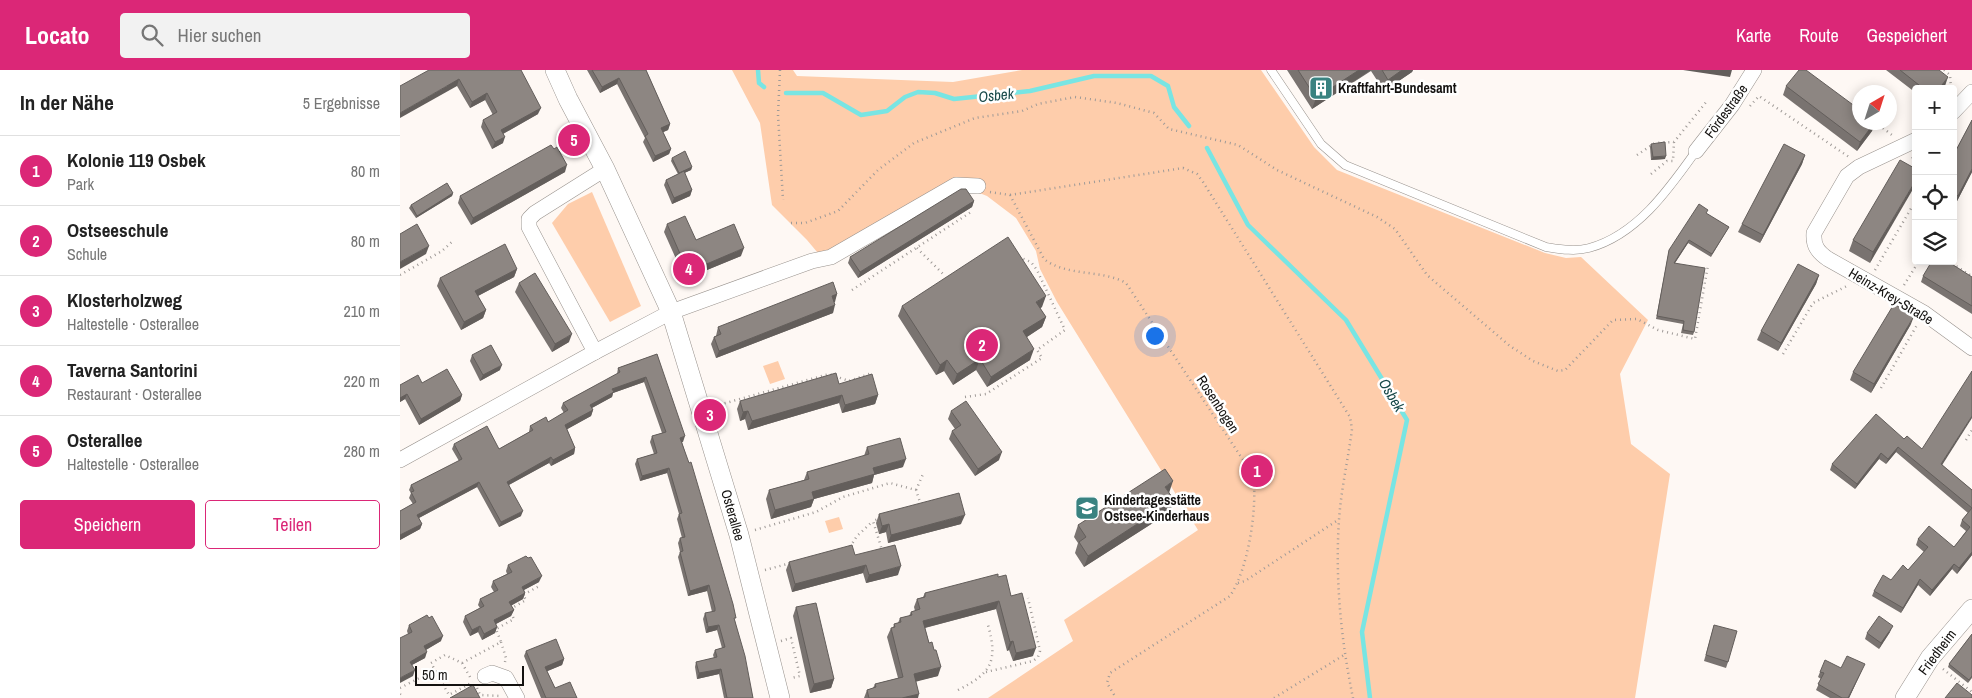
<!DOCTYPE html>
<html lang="de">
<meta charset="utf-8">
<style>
:root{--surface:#fff;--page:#f2f2f2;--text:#222;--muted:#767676;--line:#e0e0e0;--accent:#db2777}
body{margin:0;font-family:"Archivo Narrow",sans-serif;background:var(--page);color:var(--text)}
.controls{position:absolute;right:15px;top:15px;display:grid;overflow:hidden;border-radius:5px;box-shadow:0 2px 12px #0003}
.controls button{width:45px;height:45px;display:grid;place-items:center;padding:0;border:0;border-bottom:1px solid var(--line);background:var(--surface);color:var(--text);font:25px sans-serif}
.compass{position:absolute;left:1452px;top:15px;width:45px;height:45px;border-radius:50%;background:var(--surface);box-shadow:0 2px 12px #0003;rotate:39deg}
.scale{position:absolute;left:15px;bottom:12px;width:109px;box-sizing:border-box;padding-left:5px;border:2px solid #141210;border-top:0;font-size:14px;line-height:18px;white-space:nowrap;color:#141210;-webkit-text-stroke:4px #fff;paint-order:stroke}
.you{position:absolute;left:754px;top:265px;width:18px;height:18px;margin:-12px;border:4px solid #fff;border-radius:50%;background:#1a73e8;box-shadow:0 0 0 8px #1a73e833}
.badge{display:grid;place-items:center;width:32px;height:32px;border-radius:50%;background:var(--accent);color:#fff;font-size:16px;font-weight:700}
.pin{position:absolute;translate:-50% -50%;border:2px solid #fff;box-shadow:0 1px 5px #0006}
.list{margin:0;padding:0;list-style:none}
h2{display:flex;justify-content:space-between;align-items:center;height:65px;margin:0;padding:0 20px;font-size:21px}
h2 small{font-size:16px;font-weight:400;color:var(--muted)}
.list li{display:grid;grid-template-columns:32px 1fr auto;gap:15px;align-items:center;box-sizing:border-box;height:70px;padding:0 20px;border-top:1px solid var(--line)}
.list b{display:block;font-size:19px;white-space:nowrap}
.list p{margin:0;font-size:16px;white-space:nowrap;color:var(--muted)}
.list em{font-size:16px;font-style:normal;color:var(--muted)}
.actions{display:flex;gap:10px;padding:15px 20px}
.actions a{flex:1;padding:11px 0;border:1px solid var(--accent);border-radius:5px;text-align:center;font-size:18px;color:var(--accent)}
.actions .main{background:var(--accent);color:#fff}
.icon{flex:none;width:28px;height:28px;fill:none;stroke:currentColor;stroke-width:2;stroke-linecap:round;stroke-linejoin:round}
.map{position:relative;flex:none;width:1572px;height:628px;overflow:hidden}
header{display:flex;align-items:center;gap:30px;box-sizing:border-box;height:70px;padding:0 25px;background:var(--accent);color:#fff}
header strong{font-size:24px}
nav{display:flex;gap:28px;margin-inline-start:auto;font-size:18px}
.search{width:350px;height:45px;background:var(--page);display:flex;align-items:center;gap:12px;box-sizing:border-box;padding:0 18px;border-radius:5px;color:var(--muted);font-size:19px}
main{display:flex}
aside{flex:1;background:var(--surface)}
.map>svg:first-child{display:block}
.green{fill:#fecdab}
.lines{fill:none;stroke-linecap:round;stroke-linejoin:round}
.stream{stroke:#78e5e3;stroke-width:4.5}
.service-casing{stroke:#98928d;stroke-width:9}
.minor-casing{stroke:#98928d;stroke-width:16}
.tertiary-casing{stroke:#98928d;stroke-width:20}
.path{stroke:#9f9a97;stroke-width:2.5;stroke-dasharray:1 4;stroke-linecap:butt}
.service{stroke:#fff;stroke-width:8}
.minor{stroke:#fff;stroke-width:15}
.tertiary{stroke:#fff;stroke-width:19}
.wall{fill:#797370}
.shaded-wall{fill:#635e5b}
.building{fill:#8d8682;stroke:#635e5b}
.labels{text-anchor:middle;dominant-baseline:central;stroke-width:5;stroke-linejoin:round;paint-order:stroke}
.poi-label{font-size:14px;font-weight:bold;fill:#141210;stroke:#fff;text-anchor:start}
.street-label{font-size:14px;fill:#141210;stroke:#fff}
.water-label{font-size:15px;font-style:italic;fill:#194a4a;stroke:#fff}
</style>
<header>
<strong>Locato</strong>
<div class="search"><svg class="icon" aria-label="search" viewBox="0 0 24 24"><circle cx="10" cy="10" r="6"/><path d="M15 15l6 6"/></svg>Hier suchen</div>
<nav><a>Karte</a><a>Route</a><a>Gespeichert</a></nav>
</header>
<main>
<aside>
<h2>In der Nähe<small>5 Ergebnisse</small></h2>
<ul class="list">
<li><span class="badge">1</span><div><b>Kolonie 119 Osbek</b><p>Park</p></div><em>80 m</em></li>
<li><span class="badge">2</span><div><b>Ostseeschule</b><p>Schule</p></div><em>80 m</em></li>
<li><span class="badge">3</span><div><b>Klosterholzweg</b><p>Haltestelle · Osterallee</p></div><em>210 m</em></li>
<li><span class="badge">4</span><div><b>Taverna Santorini</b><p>Restaurant · Osterallee</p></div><em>220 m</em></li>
<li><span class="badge">5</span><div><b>Osterallee</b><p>Haltestelle · Osterallee</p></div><em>280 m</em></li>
</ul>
<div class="actions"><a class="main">Speichern</a><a>Teilen</a></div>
</aside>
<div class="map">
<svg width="1572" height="628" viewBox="0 0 1572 628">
<rect width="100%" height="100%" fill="#fef8f4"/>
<g class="green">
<polygon points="332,0 393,0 397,6 553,12 622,0 861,0 914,77 937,100 1145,183 1166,188 1181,187 1248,250 1220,304 1231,374 1270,404 1235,628 588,628 673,571 664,550 798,460 657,232 640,199 636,181 616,148 587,126 564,117 428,195 407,170 372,135 360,53"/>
<polygon points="192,122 241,236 210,252 152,153 168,134"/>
<polygon points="378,291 385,309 370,314 363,296"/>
<polygon points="439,447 443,459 429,463 425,451"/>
</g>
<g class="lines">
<g class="stream">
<polyline points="358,0 359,13 364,17"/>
<polyline points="386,23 423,23 461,45 487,41 505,27 518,22 535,23 554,29 630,21 694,6 751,6 768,16 774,37 789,56"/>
<polyline points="807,78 848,155 946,250 1007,350 962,562 970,628"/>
</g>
<g class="service-casing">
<path id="service" d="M871 0 921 74 945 95 1146 177C1159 179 1175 182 1189 178 1237 165 1269 119 1296 81"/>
</g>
<g class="minor-casing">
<g id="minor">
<polyline points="1553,42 1572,22"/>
<path d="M1516 70 1459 97 1447 106 1414 163C1413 176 1418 182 1428 189L1524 243 1572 278"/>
<polyline points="1296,81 1332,35 1354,0"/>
<polyline points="195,282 129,157 129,149 135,143 205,99"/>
<polyline points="0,390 195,282 271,242 412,191 431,187 556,115 578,116"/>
<polyline points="85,606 92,603 106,608 117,628"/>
</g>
</g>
<g class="tertiary-casing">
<g id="tertiary">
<polyline points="155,0 168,29 205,99 271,242 339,465 380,628"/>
<polyline points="1505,628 1530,588 1572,539"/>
</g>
</g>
<g class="path">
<polyline points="380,0 378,45 383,130"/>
<polyline points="1544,0 1550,5 1551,19"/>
<polyline points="992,16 1011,17"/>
<polyline points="1350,36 1359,26 1449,87"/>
<polyline points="1475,52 1492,65"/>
<polyline points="1237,85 1255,73 1274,72 1307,31"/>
<polyline points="1512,87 1516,92"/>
<polyline points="1251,104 1267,91 1273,91 1274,72"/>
<path d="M590 122 610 125 644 189C667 207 701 199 726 213L853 405C858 437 848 500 830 526L710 603 707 613 716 628"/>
<path d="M610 125 783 98 797 104 803 112 950 347 952 359C948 390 941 420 939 450 935 509 941 570 953 628"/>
<polyline points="391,153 405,153 438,141 478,100 514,73 575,48 622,41 638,34 675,27 717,33 754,43 769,59 838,75 877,100 977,147 995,159 1027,205 1110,276 1133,291 1158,301 1165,300 1213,250 1237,249 1258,260 1295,269 1308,195"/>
<polyline points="517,178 545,206"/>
<polyline points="1548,191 1570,205"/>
<polyline points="1475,200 1516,130"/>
<polyline points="0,205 42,181 54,170"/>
<polyline points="1504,215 1519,191"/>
<polyline points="452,220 571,142"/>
<polyline points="1383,284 1413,233 1447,216"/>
<polyline points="1481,318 1517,255"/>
<polyline points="565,327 586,324 642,288 637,280 665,260 637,200 631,192 619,187"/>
<polyline points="315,336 429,304 449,311 472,303"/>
<polyline points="1566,370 1572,360"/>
<polyline points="516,420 524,402"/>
<polyline points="481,448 473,451 482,480"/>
<polyline points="355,460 416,442 443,427 490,413 516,420 520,432"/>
<polyline points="450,477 457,466 473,451"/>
<polyline points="365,500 391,493"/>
<polyline points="838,513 845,511 938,450"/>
<polyline points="110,539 126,530 123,525 141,515"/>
<polyline points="381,571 391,568 400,606 392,608"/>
<polyline points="101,572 106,588 105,592"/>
<polyline points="62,593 101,572 96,559 114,549 111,543"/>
<polyline points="1543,599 1572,622"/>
<polyline points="586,602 633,591 638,587 640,581 628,528"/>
<polyline points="70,607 62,593 45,585 31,593 49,625 73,612"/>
<polyline points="0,618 35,600"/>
<polyline points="77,618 80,625 100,626"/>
<path d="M558 620C592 603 598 591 588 555"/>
<polyline points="0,624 3,628"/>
<polyline points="874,628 944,585"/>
</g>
<use href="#service" class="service"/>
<use href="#minor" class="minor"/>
<use href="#tertiary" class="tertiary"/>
</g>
<g class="wall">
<polygon points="121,0 138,44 103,64 103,73 92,79 81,57 83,50 93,45 85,30 70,38 57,16 0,16"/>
<polygon points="187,0 246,0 270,54 268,60 263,62 271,79 269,84 253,92 243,72 245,68 217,14 200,23"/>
<polygon points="887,0 1013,0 1012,2 984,21 971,1 912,39"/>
<polygon points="1486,0 1539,0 1545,16 1542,19 1516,19 1516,23"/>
<polygon points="1386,16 1475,52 1472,61 1457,81 1383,25"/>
<polygon points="1572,50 1572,102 1555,135 1553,134 1553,86"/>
<polygon points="1251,74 1265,89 1251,90 1250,77"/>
<polygon points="154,79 165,102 71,155 58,133 60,126"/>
<polygon points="1405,85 1402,94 1360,173 1338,162 1342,154"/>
<polygon points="272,88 292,97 291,100 284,103 292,120 290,126 272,134 264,115 266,110 278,104 271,91"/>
<polygon points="1516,99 1470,193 1449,181 1453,170"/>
<polygon points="53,123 52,126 16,148 9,138 11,135"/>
<polygon points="574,131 572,137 458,208 448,193 450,187"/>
<polygon points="1307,144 1329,157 1311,187 1288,173 1275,193 1294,262 1293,265 1281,263 1283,254 1256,249 1269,180"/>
<polygon points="267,154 296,170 341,186 285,209 264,162"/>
<polygon points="117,199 114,207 78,226 86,240 83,248 61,260 37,216 40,208"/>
<polygon points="1419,205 1416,214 1378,281 1357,270 1361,261"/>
<polygon points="1523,206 1572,207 1572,244 1521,212"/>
<polygon points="119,213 169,272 152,282 115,222"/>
<polygon points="437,224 434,232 433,243 316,288 311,274 314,267 316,266 318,257"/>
<polygon points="502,236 642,237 640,238 646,247 642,257 627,267 630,290 587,317 576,300 553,315 544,301 536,305 498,246"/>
<polygon points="1511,254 1471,323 1450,310 1453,302"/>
<polygon points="257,284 283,372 282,372 335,551 353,628 324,628 319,604 297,609 295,597 296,592 314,588 313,585 315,580 322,578 317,560 306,563 303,549 305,543 312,542 307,521 288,526 278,487 280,482 278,473 280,468 282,468 277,449 279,444 267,403 240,411 235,394 237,389 254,384 250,372 252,366 262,363 244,312 213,323 212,327 192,338 193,340 191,346 167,359 175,378 174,384 151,396 149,393 109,415 121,446 99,457 77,417 19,448 22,454 20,459 0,470 0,441 13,434 9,428 11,423 9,420 11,415 59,391 52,379 54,374 99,379 129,362 130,356 148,352 164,343 161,338 163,333 217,304 218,298"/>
<polygon points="72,285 100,300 80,311 70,291"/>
<polygon points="22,313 62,325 60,331 19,355 5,329 0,332 0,315"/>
<polygon points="439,314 478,325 475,334 442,343 439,333 348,360 345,349 340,351 337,339 340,331"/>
<polygon points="551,341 599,390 575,406 549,369 552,361 555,359 548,349"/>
<polygon points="1504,369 1542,395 1572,420 1572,485 1557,504 1552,499 1530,526 1518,515 1501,543 1472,526 1474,521 1491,510 1508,500 1524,482 1516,475 1518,469 1554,477 1566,461 1560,456 1562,450 1568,443 1496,382 1486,394 1479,389 1455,419 1430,400 1432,394"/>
<polygon points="467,377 503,397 474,405 472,413 414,429 411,437 371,449 366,429 369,420 404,410 407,402 464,386"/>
<polygon points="769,423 770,442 684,497 675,483 678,473 674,467 678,455"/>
<polygon points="479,444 561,454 488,473 486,462 479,464 476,453"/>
<polygon points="455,485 498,505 466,513 463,503 392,522 386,500 389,492"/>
<polygon points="108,495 139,512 124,520 125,523 123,529 111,535 114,540 111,546 96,554 97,557 95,563 82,570 78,562 70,566 63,552 65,546 80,538 78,535 80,529 94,522 91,517 93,511 107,504 106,501"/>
<polygon points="598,507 611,526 633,586 613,591 609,580 607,581 596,539 525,558 538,606 516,611 518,628 464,628 467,620 473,618 475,614 498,608 487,567 491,558 493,558 494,554 498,553 500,548 509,546 511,542 515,541 514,537 517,529 523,527 525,523"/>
<polygon points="396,537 434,609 431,618 410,623 393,546"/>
<polygon points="9,555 41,571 26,580 25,588 12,595 13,606 8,564 7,561"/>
<polygon points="1314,555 1328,592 1326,598 1304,591"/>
<polygon points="1490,562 1479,579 1465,569 1467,563"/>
<polygon points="1572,564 1572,608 1568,613 1548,597 1549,594"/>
<polygon points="126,581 164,589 162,595 147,601 155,618 177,628 141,628 124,586"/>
<polygon points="1441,598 1462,600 1449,628 1430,628 1416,620 1421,609 1418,607 1420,602"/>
</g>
<g class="shaded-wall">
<polygon points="959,0 971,0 912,39 916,28"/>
<polygon points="1002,0 1013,0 1012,2 984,21 988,10"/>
<polygon points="1283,0 1332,0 1330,7"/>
<polygon points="1548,7 1545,16 1542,19 1539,19"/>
<polygon points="219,8 217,14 200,23 202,17"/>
<polygon points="59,9 57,16 0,48 0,43"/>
<polygon points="87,23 85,30 70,38 72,32"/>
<polygon points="141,38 138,44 99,66 101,60"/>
<polygon points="1475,52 1472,61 1457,81 1460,72"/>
<polygon points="270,54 268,60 259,64 261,58"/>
<polygon points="105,67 103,73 92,79 95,72"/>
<polygon points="271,79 269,84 253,92 255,86"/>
<polygon points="1405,85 1402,94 1360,173 1363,165"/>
<polygon points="1266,86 1265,89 1251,90 1253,87"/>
<polygon points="167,95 165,102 71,155 73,148"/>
<polygon points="292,97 291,100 278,106 279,103"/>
<polygon points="1572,99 1572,102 1555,135 1558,126"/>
<polygon points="1516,110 1516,114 1470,193 1473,182"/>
<polygon points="292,120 290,126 272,134 274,128"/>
<polygon points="53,123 52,126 16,148 17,146"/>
<polygon points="574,131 572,137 458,208 460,202"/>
<polygon points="1289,170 1288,173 1273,196 1274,193"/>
<polygon points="29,176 26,184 0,199 0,192"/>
<polygon points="344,178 341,186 285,209 288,202"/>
<polygon points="117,199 114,207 72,229 75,221"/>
<polygon points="1419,205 1416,214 1378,281 1381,273"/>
<polygon points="437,224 435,232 429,234 432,226"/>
<polygon points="646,226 642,237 633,243 636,232"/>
<polygon points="435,235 433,243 316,288 319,281"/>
<polygon points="86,240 83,248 61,260 64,252"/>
<polygon points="1514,246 1511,254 1471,323 1474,314"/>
<polygon points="646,247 642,257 619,272 623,261"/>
<polygon points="172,264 169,272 152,282 155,274"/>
<polygon points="634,279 630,290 587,317 591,307"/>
<polygon points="580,289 576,300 553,315 557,304"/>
<polygon points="547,290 544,301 536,305 540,295"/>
<polygon points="102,295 100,300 80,311 83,305"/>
<polygon points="246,307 244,312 213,323 212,327 188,340 190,335 212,319"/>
<polygon points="7,324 5,329 0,332 0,328"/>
<polygon points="62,325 60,331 19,355 21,349"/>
<polygon points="442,325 439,333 348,360 352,351"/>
<polygon points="478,325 475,334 442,343 445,335"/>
<polygon points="193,340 191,346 164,361 165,355"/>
<polygon points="348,341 345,349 340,351 343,342"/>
<polygon points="1572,346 1572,348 1539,400 1541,394"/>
<polygon points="285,366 283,372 278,373 280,368"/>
<polygon points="1498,377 1496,382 1486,394 1488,389"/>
<polygon points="175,378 174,384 151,396 153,390"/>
<polygon points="602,382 599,390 575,406 578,399"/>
<polygon points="1481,383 1479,389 1455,419 1457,414"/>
<polygon points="151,387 149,393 105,417 107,412"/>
<polygon points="506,389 503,397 474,405 472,413 414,429 411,437 371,449 375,440 412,422 473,398"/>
<polygon points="269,398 267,403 240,411 242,406"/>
<polygon points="773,411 769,423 765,417"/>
<polygon points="79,412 77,417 15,450 17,445"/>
<polygon points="774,430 770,442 684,497 688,486"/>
<polygon points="123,441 121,446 99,457 101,452"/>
<polygon points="565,445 561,454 488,473 491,465"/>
<polygon points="22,454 20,459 0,470 0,465"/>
<polygon points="489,454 486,462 479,464 482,456"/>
<polygon points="1572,482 1572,485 1557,504 1559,498"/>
<polygon points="1554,494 1552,499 1530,526 1532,520"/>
<polygon points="466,495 463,503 392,522 395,514"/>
<polygon points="501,496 498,505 466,513 469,505"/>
<polygon points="142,506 139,512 120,522 122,517"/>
<polygon points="1520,509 1518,515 1501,543 1503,538"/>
<polygon points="309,515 307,521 288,526 290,521"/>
<polygon points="125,523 123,529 107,538 109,532"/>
<polygon points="599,531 596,539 520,559 523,551"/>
<polygon points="114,540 111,546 92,556 94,550"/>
<polygon points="319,555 317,560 306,563 308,557"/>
<polygon points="80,556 78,562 70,566 72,560"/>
<polygon points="1493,556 1490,562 1479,579 1481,573"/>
<polygon points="97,557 95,563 82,570 84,564"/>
<polygon points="43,566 41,571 22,582 24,576"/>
<polygon points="613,571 609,580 607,581 610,572"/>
<polygon points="636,578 633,586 613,591 616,583"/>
<polygon points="27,582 25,588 8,597 10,592"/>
<polygon points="164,589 162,595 143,603 145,597"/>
<polygon points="1465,594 1449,628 1448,628"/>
<polygon points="541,597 538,606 511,613 514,604"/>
<polygon points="321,599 319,604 297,609 299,603"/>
<polygon points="15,600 13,606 0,613 0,608"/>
<polygon points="434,609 431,618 410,623 414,614"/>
<polygon points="519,624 518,628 502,628"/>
</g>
<g class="building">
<polygon points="29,0 121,0 141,38 101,60 105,67 95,72 83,50 97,42 87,23 72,32 59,9 0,43 0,16"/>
<polygon points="192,0 246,0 270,54 261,58 271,79 255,86 245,66 248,64 219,8 202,17"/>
<polygon points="898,0 959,0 916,28"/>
<polygon points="982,0 1002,0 988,10"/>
<polygon points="1399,0 1406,0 1460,40 1460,52 1475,52 1460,72 1386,16"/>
<polygon points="1500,0 1539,0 1548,7 1539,19 1524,19"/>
<polygon points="1572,50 1572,99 1558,126 1553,123 1553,86"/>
<polygon points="1265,72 1266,86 1253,87 1251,74"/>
<polygon points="1384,74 1405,85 1363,165 1342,154"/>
<polygon points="151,75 154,79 157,77 167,95 73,148 60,126"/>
<polygon points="285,81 292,97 279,103 272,88"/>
<polygon points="1500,90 1516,99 1516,110 1473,182 1453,170"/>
<polygon points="284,101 292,120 274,128 266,110"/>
<polygon points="47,113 53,123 17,146 11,135"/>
<polygon points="561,119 566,119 574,131 460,202 450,187"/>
<polygon points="1299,134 1308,140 1306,143 1329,157 1312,184 1289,170 1274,193 1305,198 1294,262 1283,260 1284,251 1257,246 1269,180"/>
<polygon points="285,146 296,170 334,154 344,178 288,202 267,154"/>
<polygon points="17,154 29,176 0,192 0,164"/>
<polygon points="608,167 646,226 636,232 646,247 623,261 634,279 591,307 580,289 557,304 547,290 540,295 502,236"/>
<polygon points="105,174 117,199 75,221 86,240 64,252 40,208"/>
<polygon points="1532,191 1547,191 1572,207 1572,236 1523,206"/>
<polygon points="1398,194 1419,205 1381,273 1361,261"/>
<polygon points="135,203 172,264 155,274 119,213"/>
<polygon points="433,212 437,224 432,226 435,235 319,281 314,267 321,264 318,257"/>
<polygon points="1494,234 1514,246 1474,314 1453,302"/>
<polygon points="91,275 102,295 83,305 72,285"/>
<polygon points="257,284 285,366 280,368 289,393 291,392 333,534 336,548 334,548 345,586 353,628 327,628 321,599 299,603 296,592 317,587 315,580 325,577 319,555 308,557 305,543 315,541 315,538 309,515 290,521 280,482 283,481 280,468 285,467 279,444 282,443 269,398 242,406 237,389 257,383 252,366 266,362 246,307 212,319 214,322 190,335 193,340 165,355 175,378 153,390 151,387 107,412 123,441 101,452 79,412 17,445 22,454 0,465 0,441 16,432 11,422 14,421 11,415 62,389 54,374 87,356 99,379 133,360 130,356 146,347 148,352 168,340 163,333 220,302 218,298"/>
<polygon points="47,299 62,325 21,349 7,324 0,328 0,315 18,305 22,313"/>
<polygon points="1572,301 1572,346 1541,394 1572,420 1572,482 1559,498 1554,494 1532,520 1520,509 1503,538 1474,521 1483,505 1491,510 1503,495 1508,500 1528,477 1518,469 1529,456 1554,477 1570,457 1562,450 1572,438 1498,377 1488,389 1481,383 1457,414 1432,394 1476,344 1504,369 1507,366 1522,379"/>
<polygon points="436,303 439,314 472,304 478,325 445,335 442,325 352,351 348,341 343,342 340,331"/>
<polygon points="566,331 602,382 578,399 552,361 561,355 551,341"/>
<polygon points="500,368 506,389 473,398 475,404 412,422 414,429 375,440 369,420 409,409 407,402 469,384 467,377"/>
<polygon points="765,399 773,411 765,417 774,430 688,486 679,472 686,467 678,455"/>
<polygon points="559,423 565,445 491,465 489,454 482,456 479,444"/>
<polygon points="452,475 455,485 495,475 501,496 469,505 466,495 395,514 389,492"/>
<polygon points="126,486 128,488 131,487 142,506 122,517 125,523 109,532 114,540 94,550 97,557 84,564 80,556 72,560 65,546 84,536 80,529 98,520 93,511 112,502 108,495"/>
<polygon points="598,504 598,507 606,505 611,526 622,523 636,578 616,583 613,571 610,572 599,531 523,551 529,573 532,572 534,580 536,580 541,597 514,604 519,624 502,628 469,628 467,620 476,617 475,614 503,607 491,558 495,557 494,554 501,552 500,548 512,545 511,542 520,539 517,529 525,527 525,523"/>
<polygon points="416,533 434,609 414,614 396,537"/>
<polygon points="27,545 29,548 32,546 43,566 24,576 27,582 10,592 15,600 0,608 0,568 12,562 9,555"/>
<polygon points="1479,546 1493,556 1481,573 1467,563"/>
<polygon points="1314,555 1337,561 1328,592 1306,585"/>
<polygon points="1572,564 1572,606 1569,610 1549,594"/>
<polygon points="156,569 164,589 145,597 155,618 170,612 177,628 146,628 126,581"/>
<polygon points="1447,586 1465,594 1448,628 1442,628 1418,614 1424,603 1420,602 1425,590 1441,598"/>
<polygon points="1557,613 1572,625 1572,628 1545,628"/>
<polygon points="73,615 80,628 50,628"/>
</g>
<defs>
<g id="building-square" transform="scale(1.25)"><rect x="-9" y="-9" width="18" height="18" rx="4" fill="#398280" stroke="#fff"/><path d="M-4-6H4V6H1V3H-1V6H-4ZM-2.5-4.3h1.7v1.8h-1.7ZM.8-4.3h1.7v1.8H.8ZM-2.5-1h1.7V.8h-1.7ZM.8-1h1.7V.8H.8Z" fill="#fff"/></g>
<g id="school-square" transform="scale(1.25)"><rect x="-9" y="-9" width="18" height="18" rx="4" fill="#398280" stroke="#fff"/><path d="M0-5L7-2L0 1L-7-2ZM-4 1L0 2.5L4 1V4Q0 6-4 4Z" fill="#fff"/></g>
</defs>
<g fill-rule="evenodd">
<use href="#building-square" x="921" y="18"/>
<use href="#school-square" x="687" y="438"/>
</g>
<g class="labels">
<g class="poi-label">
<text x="938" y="18">Kraftfahrt-Bundesamt</text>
<text x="704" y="430">Kindertagesstätte<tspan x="704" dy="16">Ostsee-Kinderhaus</tspan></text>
</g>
<g class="street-label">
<text transform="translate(1326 41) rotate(-54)">Fördestraße</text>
<text transform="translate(1491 226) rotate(31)">Heinz-Krey-Straße</text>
<text transform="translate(818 334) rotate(57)">Rosenbogen</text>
<text transform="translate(333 445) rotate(74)">Osterallee</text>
<text transform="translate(1537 582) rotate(-53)">Friedheim</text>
</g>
<g class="water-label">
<text transform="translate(596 25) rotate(-6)">Osbek</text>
<text transform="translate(992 325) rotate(59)">Osbek</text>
</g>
</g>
</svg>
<div class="controls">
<button>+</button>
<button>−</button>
<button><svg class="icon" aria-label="locate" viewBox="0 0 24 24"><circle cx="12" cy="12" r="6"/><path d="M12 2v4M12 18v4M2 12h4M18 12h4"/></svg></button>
<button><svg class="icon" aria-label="layers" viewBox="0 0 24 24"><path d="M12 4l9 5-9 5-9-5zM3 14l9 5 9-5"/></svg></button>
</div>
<svg class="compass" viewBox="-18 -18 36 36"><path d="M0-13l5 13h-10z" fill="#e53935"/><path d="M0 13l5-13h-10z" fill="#767676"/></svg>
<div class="scale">50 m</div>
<div class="you"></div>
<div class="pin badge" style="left:857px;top:401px">1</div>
<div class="pin badge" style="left:582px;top:275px">2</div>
<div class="pin badge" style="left:310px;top:345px">3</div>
<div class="pin badge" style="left:289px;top:199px">4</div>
<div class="pin badge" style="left:174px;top:70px">5</div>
</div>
</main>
